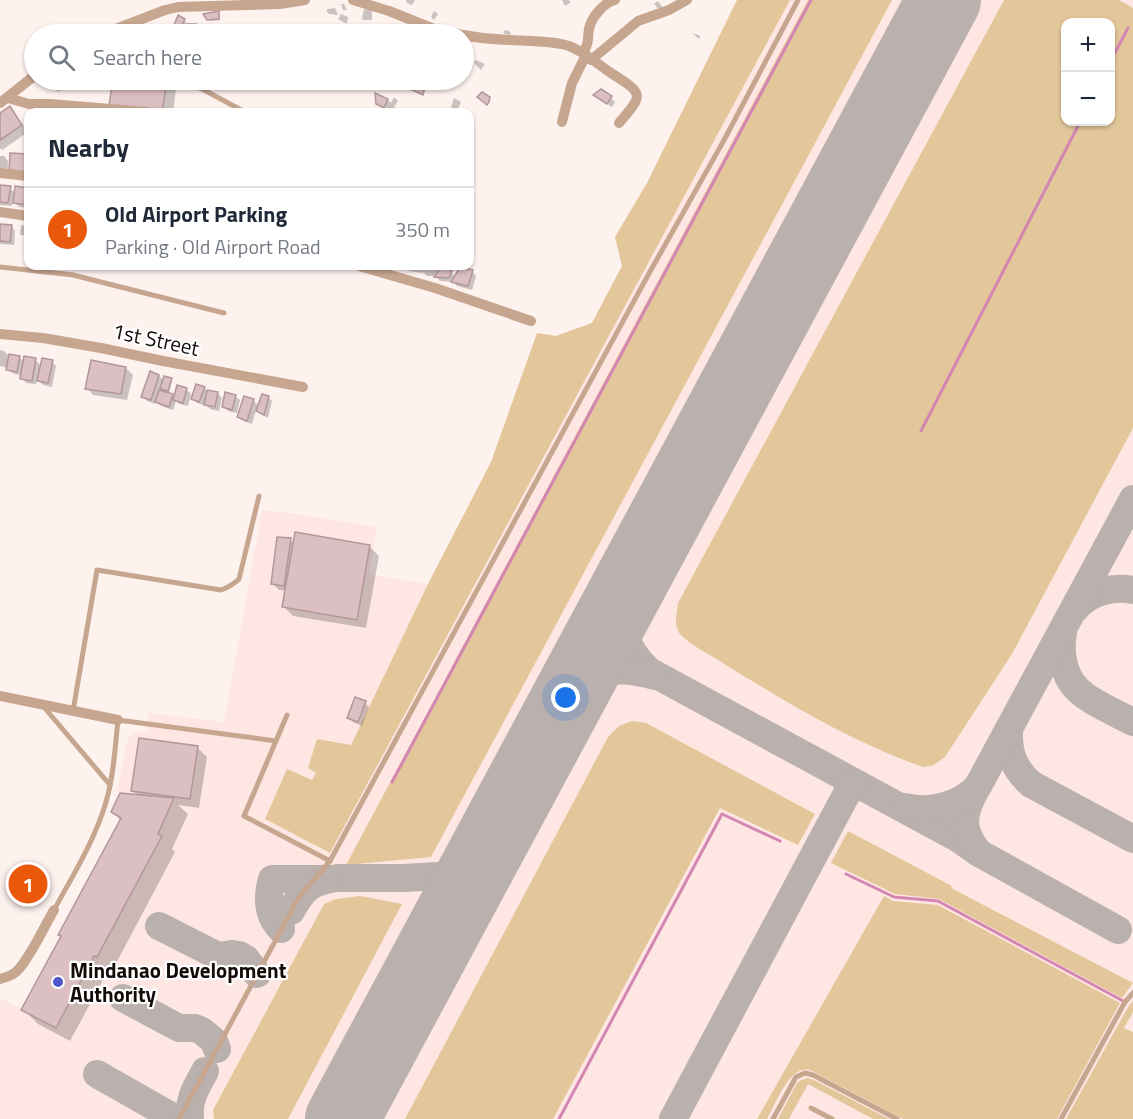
<!DOCTYPE html>
<meta charset="utf-8">
<style>
:root{--surface:#fff;--page:#f2f2f3;--text:#1f2937;--muted:#747a83;--line:#e0e1e3;--accent:#ea580c}
body{margin:0;font-family:"Titillium Web",sans-serif;background:var(--page);color:var(--text)}
.controls{position:absolute;right:18px;top:18px;display:grid;overflow:hidden;border-radius:12px;box-shadow:0 2px 4px #0004}
.controls button{width:54px;height:54px;display:grid;place-items:center;padding:0;border:0;border-bottom:2px solid var(--line);background:var(--surface);color:var(--text);font:30px sans-serif}
.you{position:absolute;left:566px;top:698px;width:21px;height:21px;margin:-15px;border:4px solid #fff;border-radius:50%;background:#1a73e8;box-shadow:0 0 0 9px #1a73e833}
.badge{display:grid;place-items:center;width:39px;height:39px;border-radius:50%;background:var(--accent);color:#fff;font-size:20px;font-weight:700}
.pin{position:absolute;translate:-50% -50%;border:3px solid #fff;box-shadow:0 2px 6px #0006}
.list{margin:0;padding:0;list-style:none}
h2{display:flex;justify-content:space-between;align-items:center;height:78px;margin:0;padding:0 24px;font-size:26px}
h2 small{font-size:20px;font-weight:400;color:var(--muted)}
.list li{display:grid;grid-template-columns:39px 1fr auto;gap:18px;align-items:center;box-sizing:border-box;height:84px;padding:0 24px;border-top:2px solid var(--line)}
.list b{display:block;font-size:22px;white-space:nowrap}
.list p{margin:0;font-size:20px;white-space:nowrap;color:var(--muted)}
.list em{font-size:20px;font-style:normal;color:var(--muted)}
.icon{flex:none;width:33px;height:33px;fill:none;stroke:currentColor;stroke-width:2;stroke-linecap:round;stroke-linejoin:round}
.map{position:relative;flex:none;width:1133px;height:1119px;overflow:hidden}
.search{position:absolute;background:var(--surface);box-shadow:0 2px 4px #0004;left:24px;top:24px;width:450px;height:66px;display:flex;align-items:center;gap:15px;box-sizing:border-box;padding:0 21px;border-radius:33px;color:var(--muted);font-size:22px}
.panel{position:absolute;background:var(--surface);box-shadow:0 2px 4px #0004;left:24px;top:108px;width:450px;height:162px;border-radius:12px}
.map>svg:first-child{display:block}
.built{fill:#fee7e3;fill-rule:evenodd}
.green{fill:#e3c79a;fill-rule:evenodd}
.shadow{fill:#0003}
.lines{fill:none;stroke-linecap:round;stroke-linejoin:round}
.stream{stroke:#d486b2;stroke-width:3}
.taxiway{stroke:#bab0ad;stroke-width:28}
.runway{stroke:#bab0ad;stroke-width:74}
.building{fill:#dbbfc2;stroke:#b2979a;stroke-width:1.5}
.lane{stroke:#c7a690;stroke-width:5}
.street{stroke:#c7a690;stroke-width:10}
.poi-dot{fill:#4f57cd;stroke:#fff;stroke-width:2}
.labels{text-anchor:middle;dominant-baseline:central;stroke-width:4.5;stroke-linejoin:round;paint-order:stroke}
.street-label{font-size:21px;fill:#140b09;stroke:#fff}
.poi-label{font-size:21px;font-weight:bold;fill:#140b09;stroke:#fff;text-anchor:start}
</style>
<div class="map">
<svg width="1133" height="1119" viewBox="0 0 1133 1119">
<rect width="100%" height="100%" fill="#fef2ef"/>
<path class="built" d="M737 0H1133V1119H0V998L22 1009 61 937 58 935 121 818 111 812 120 793 117 791 128 738 137 732 147 731 149 713 224 722 262 510 298 514 377 527 369 574 428 584 491 462 537 333 556 336 592 323 622 266 615 237 647 183ZM1066 22H1110V122H1066Z"/>
<g class="green">
<polygon points="737,0 790,0 330,853 265,819 287,769 312,780 316,773 308,768 317,739 351,745 428,584 491,462 537,333 556,336 592,323 622,266 615,237 647,183"/>
<polygon points="808,0 892,0 431,857 346,865"/>
<path d="M1004 0H1119L1133 8V428L1012 654 945 757 932 766 923 767C853 743 789 704 726 665 713 656 691 646 680 634 673 625 677 613 678 603ZM1066 22H1110V122H1066Z"/>
<polygon points="632,721 646,723 815,814 798,845 720,808 553,1119 405,1119 608,737 619,726"/>
<polygon points="848,831 952,886 951,888 1133,983 1122,998 939,899 895,894 831,863"/>
<polygon points="360,896 402,904 288,1119 214,1119 213,1110 324,904 336,899"/>
<path d="M884 896 893 901 938 905 1120 1003 1057 1119H903L810 1070C789 1065 776 1104 767 1119H757Z"/>
<polygon points="1133,1001 1133,1012 1124,1028 1133,1032 1133,1119 1066,1119 1128,1007"/>
<polygon points="808,1078 816,1081 889,1119 873,1119 808,1084 789,1119 778,1119 797,1083 801,1080"/>
</g>
<g class="shadow">
<polygon points="406,0 415,0 412,5 407,3"/>
<polygon points="562,0 568,0 571,2 565,6"/>
<polygon points="658,1 663,8 660,11 654,4"/>
<polygon points="341,4 344,4 347,10 343,10"/>
<polygon points="335,8 338,15 329,14 327,12 327,9"/>
<polygon points="364,9 371,10 372,12 372,20 363,20 362,18"/>
<polygon points="434,11 438,14 434,20 431,17"/>
<polygon points="219,13 220,15 220,20 210,21 208,19"/>
<polygon points="341,14 348,17 347,24 338,19"/>
<polygon points="178,17 186,22 182,30 175,24"/>
<polygon points="196,26 197,27 195,34 186,34 185,33"/>
<polygon points="505,30 509,31 511,33 510,35 505,34 503,32"/>
<polygon points="692,33 698,35 700,36 699,39"/>
<polygon points="476,60 485,64 481,70 474,63"/>
<polygon points="49,80 78,80 58,92"/>
<polygon points="114,80 167,80 176,89 173,112 119,112 111,104"/>
<polygon points="318,80 326,80 324,84 318,82"/>
<polygon points="438,84 443,88 442,90 437,87"/>
<polygon points="595,95 611,98 615,102 612,107"/>
<polygon points="394,97 398,101 394,107 398,109 396,112 380,105 388,100 391,103"/>
<polygon points="454,98 461,102 457,111 451,107"/>
<polygon points="9,108 16,115 28,132 2,150 0,148 0,115"/>
<polygon points="0,156 4,156 8,161 7,175 0,174"/>
<polygon points="0,186 10,188 15,193 16,188 28,190 28,208 19,207 13,201 12,206 0,205"/>
<polygon points="0,225 11,226 15,231 14,245 0,244"/>
<polygon points="21,225 26,226 28,228 28,237 28,236 21,235 20,234"/>
<polygon points="406,266 441,266 456,277 472,271 476,276 472,290 457,286 453,282 440,281 436,277 437,276 427,276 423,272 423,273 409,271"/>
<polygon points="0,350 4,351 8,355 19,357 25,363 35,360 42,366 52,362 56,366 52,387 43,385 37,379 36,384 26,383 22,378 22,376 12,373 8,368 0,366"/>
<polygon points="126,368 133,375 127,400 93,395 87,388"/>
<polygon points="159,376 164,381 171,380 172,381 169,394 175,398 186,389 191,394 188,406 179,404 176,401 173,410 161,406 156,401 155,404 147,401 143,397"/>
<polygon points="204,388 208,393 217,393 222,398 219,411 210,409 204,403 204,405 197,403 192,399"/>
<polygon points="235,396 240,400 237,413 228,411 223,406"/>
<polygon points="268,397 272,401 268,418 262,415 256,410 252,424 243,421 238,417 245,398 254,401 259,406"/>
<polygon points="290,540 294,544 370,547 379,556 366,628 293,616 283,606 286,591 279,590 272,583"/>
<polygon points="365,703 369,707 362,726 353,722 348,718"/>
<polygon points="197,747 207,757 199,808 178,805 188,814 172,849 175,852 112,971 109,969 70,1041 38,1024 23,1009 62,937 60,935 121,821 113,812 138,796 132,790"/>
</g>
<g class="lines">
<g class="stream">
<polyline points="1110,62 1128,28"/>
<polyline points="921,431 1080,122"/>
<polyline points="392,782 811,0"/>
<polyline points="846,874 894,897 938,901 1125,1002"/>
<polyline points="559,1119 722,814 780,841"/>
</g>
<g class="taxiway">
<path d="M628 588C621 625 620 644 649 671L959 839 979 853"/>
<path d="M1075 609C1089 592 1112 586 1133 590"/>
<path d="M1063 632C1059 655 1064 681 1084 695 1097 705 1118 714 1133 722"/>
<path d="M571 693C602 668 617 666 655 676"/>
<path d="M1009 729C1008 752 1013 768 1031 784L1133 839"/>
<path d="M976 789C962 814 960 830 979 853L1118 930"/>
<path d="M904 807C930 813 960 806 978 786L1133 499"/>
<path d="M291 911C304 888 310 882 337 878H403L474 874"/>
<polyline points="159,926 218,956 232,954 239,955 246,959 257,974"/>
<path d="M281 929C267 915 267 897 272 879H326"/>
<polyline points="123,998 179,1028 195,1028 202,1031 214,1041 217,1049"/>
<polyline points="97,1074 176,1119"/>
<path d="M190 1119C188 1099 196 1088 205 1071"/>
<polyline points="673,1119 853,782"/>
</g>
<polyline class="runway" points="342,1119 944,0"/>
</g>
<g class="building">
<polygon points="219,11 219,19 207,20 203,14"/>
<polygon points="178,15 185,19 180,29 174,25"/>
<polygon points="186,24 196,24 194,33 183,33"/>
<polygon points="113,80 167,80 162,112 109,105"/>
<polygon points="413,82 425,87 423,95 410,89"/>
<polygon points="601,89 612,96 607,104 593,95"/>
<polygon points="482,92 490,97 489,102 487,105 477,97"/>
<polygon points="375,93 388,99 384,108 376,104"/>
<polygon points="10,106 22,125 0,140 0,113"/>
<polygon points="10,153 28,154 28,173 9,171"/>
<polygon points="0,185 11,186 8,203 0,202"/>
<polygon points="15,186 28,188 28,205 13,203"/>
<polygon points="0,224 12,225 10,242 0,241"/>
<polygon points="442,266 452,271 449,278 434,277"/>
<polygon points="460,267 473,270 468,286 451,282"/>
<polygon points="9,354 20,356 17,372 6,370"/>
<polygon points="24,356 36,358 32,381 20,379"/>
<polygon points="42,358 53,360 48,383 37,381"/>
<polygon points="91,360 126,367 121,394 85,389"/>
<polygon points="150,371 159,375 151,400 141,397"/>
<polygon points="164,376 172,378 168,391 160,389"/>
<polygon points="196,384 205,387 199,402 191,399"/>
<polygon points="177,385 187,388 183,403 173,400"/>
<polygon points="159,390 173,394 169,407 155,402"/>
<polygon points="207,390 218,392 215,407 204,405"/>
<polygon points="225,392 236,395 232,410 222,407"/>
<polygon points="262,394 269,396 264,415 256,411"/>
<polygon points="244,396 254,399 247,421 237,417"/>
<polygon points="295,532 370,545 357,620 282,607"/>
<polygon points="277,537 291,538 284,586 271,584"/>
<polygon points="355,697 366,701 358,722 347,718"/>
<polygon points="139,738 198,746 190,799 131,791"/>
<polygon points="120,793 174,798 158,834 162,836 97,957 94,956 56,1028 21,1010 61,936 58,935 121,818 111,812"/>
</g>
<g class="lines">
<g class="lane">
<polyline points="179,80 204,90 245,112"/>
<polyline points="233,80 273,86"/>
<polyline points="0,267 73,275 224,313"/>
<polyline points="43,706 110,785"/>
<path d="M73 711 97 570 221 590C229 587 234 584 239 579L259 496"/>
<polyline points="287,715 244,816 330,861"/>
<path d="M54 910C73 875 95 840 106 802 114 775 115 747 118 720L276 741"/>
<polyline points="811,1108 832,1119"/>
<polyline points="179,1119 299,897 330,861 647,277 723,142 798,0"/>
<polyline points="773,1119 796,1077 805,1073 813,1075 897,1119"/>
<polyline points="1061,1119 1125,1002 1133,993"/>
</g>
<g class="street">
<polyline points="353,0 389,11 439,31 459,34"/>
<polyline points="103,34 165,10 178,7 280,4 305,0"/>
<path d="M464 35C486 40 509 40 532 41 544 42 557 42 569 46 585 52 597 64 611 73 644 94 644 94 619 123"/>
<path d="M583 53C590 41 587 40 589 29 591 18 604 2 615 0"/>
<polyline points="591,60 638,21 669,10 687,0"/>
<polyline points="8,98 29,104 50,104 147,112"/>
<polyline points="0,103 34,76"/>
<polyline points="562,122 572,83 586,55"/>
<polyline points="0,173 28,176"/>
<polyline points="0,212 28,216"/>
<polyline points="359,266 435,288 531,321"/>
<polyline points="0,334 43,338 101,348 163,361 303,387"/>
<polyline points="0,696 118,720"/>
<path d="M0 979C6 977 12 976 17 971 29 960 45 925 54 910"/>
</g>
</g>
<circle class="poi-dot" cx="58" cy="982" r="6"/>
<g class="labels">
<g class="street-label">
<text transform="translate(156 339) rotate(12)">1st Street</text>
</g>
<g class="poi-label">
<text x="70" y="970">Mindanao Development<tspan x="70" dy="24">Authority</tspan></text>
</g>
</g>
</svg>
<div class="controls">
<button>+</button>
<button>−</button>
</div>
<div class="you"></div>
<div class="pin badge" style="left:28px;top:884px">1</div>
<div class="search"><svg class="icon" aria-label="search" viewBox="0 0 24 24"><circle cx="10" cy="10" r="6"/><path d="M15 15l6 6"/></svg>Search here</div>
<section class="panel">
<h2>Nearby<small></small></h2>
<ul class="list">
<li><span class="badge">1</span><div><b>Old Airport Parking</b><p>Parking · Old Airport Road</p></div><em>350 m</em></li>
</ul>
</section>
</div>
